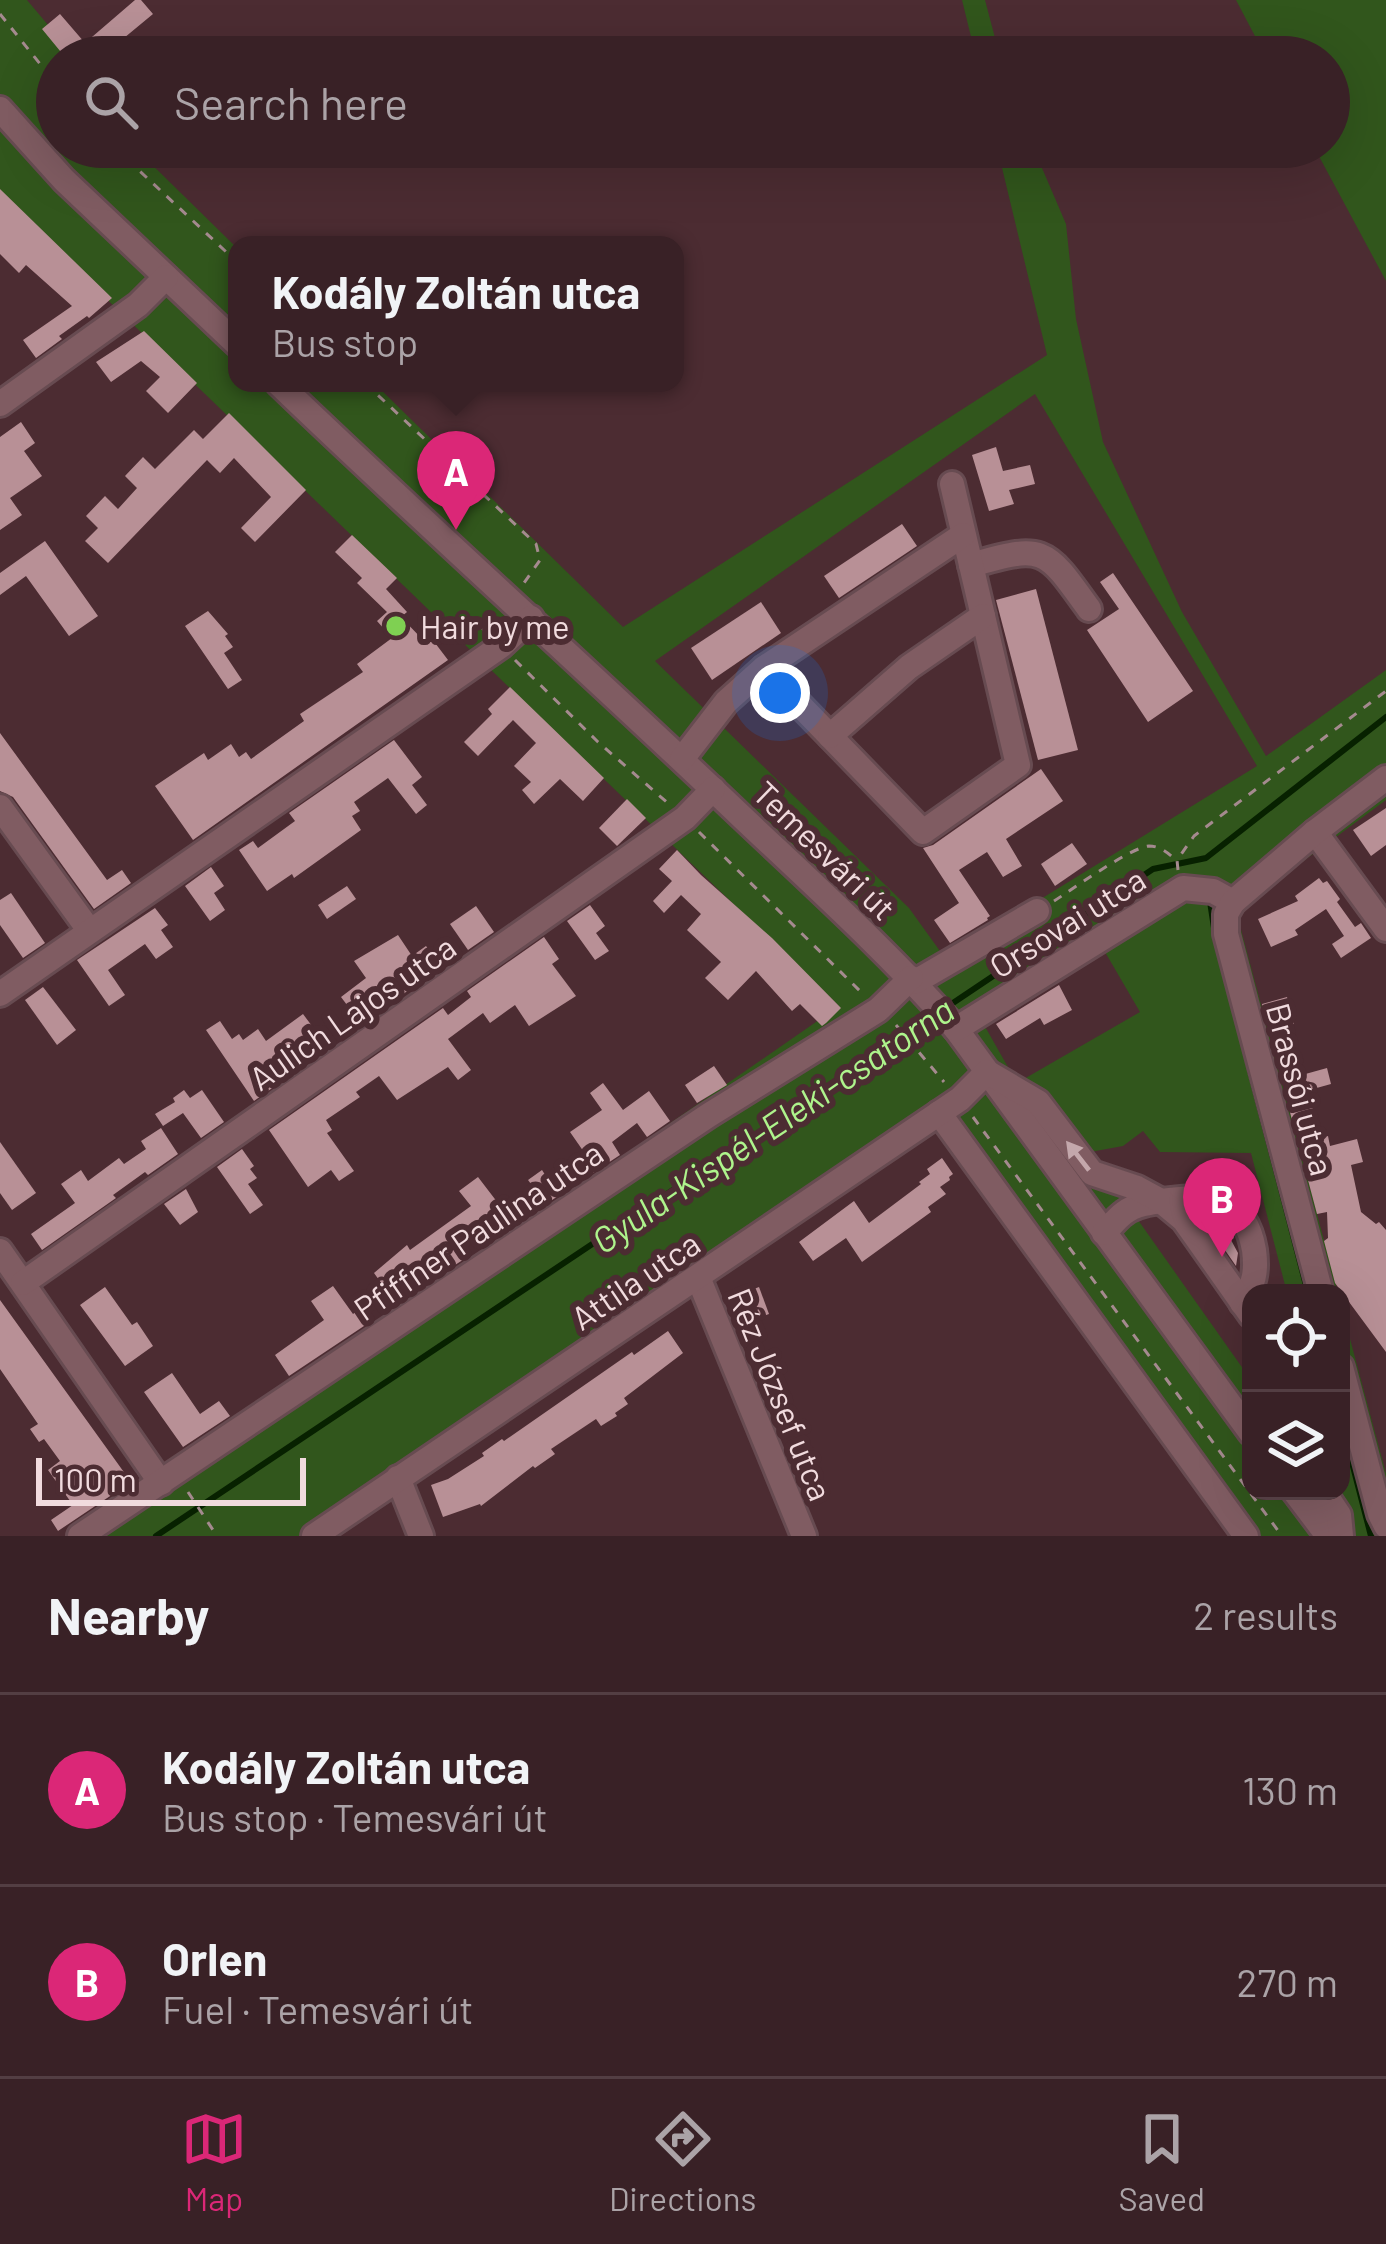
<!DOCTYPE html>
<meta charset="utf-8">
<style>
:root{--surface:#392126;--page:#442e32;--text:#f1f3f6;--muted:#aba3a7;--line:#533e43;--accent:#db2777}
body{margin:0;font-family:Barlow,sans-serif;background:var(--page);color:var(--text)}
.controls{position:absolute;right:36px;bottom:36px;display:grid;overflow:hidden;border-radius:24px;box-shadow:0 12px 48px #0002}
.controls button{width:108px;height:108px;display:grid;place-items:center;padding:0;border:0;border-bottom:3px solid var(--line);background:var(--surface);color:var(--text);font:60px sans-serif}
.scale{position:absolute;left:36px;bottom:30px;width:270px;box-sizing:border-box;padding-left:12px;border:6px solid #f1dbde;border-top:0;font-size:33px;line-height:42px;white-space:nowrap;color:#f1dbde;-webkit-text-stroke:9px #4c2c32;paint-order:stroke}
.you{position:absolute;left:780px;top:693px;width:42px;height:42px;margin:-30px;border:9px solid #fff;border-radius:50%;background:#1a73e8;box-shadow:0 0 0 18px #1a73e833}
.badge{display:grid;place-items:center;width:78px;height:78px;border-radius:50%;background:var(--accent);color:#fff;font-size:39px;font-weight:700}
.pin{position:absolute;translate:-50% -99px;filter:drop-shadow(0 3px 6px #0008)}
.pin::after{content:'';position:absolute;top:63px;width:42px;height:36px;background:inherit;clip-path:polygon(0 0,100% 0,50% 100%)}
.popup{position:absolute;left:228px;top:236px;width:456px;height:156px;box-sizing:border-box;display:grid;place-content:center;border-radius:24px;background:var(--surface);filter:drop-shadow(0 3px 9px #0005);font-size:39px;white-space:nowrap;color:var(--muted)}
.popup b{font-size:45px;color:var(--text)}
.popup::after{content:'';position:absolute;left:50%;top:100%;margin-left:-24px;border:24px solid transparent;border-top-color:var(--surface)}
.list{margin:0;padding:0;list-style:none}
h2{display:flex;justify-content:space-between;align-items:center;height:156px;margin:0;padding:0 48px;font-size:51px}
h2 small{font-size:39px;font-weight:400;color:var(--muted)}
.list li{display:grid;grid-template-columns:78px 1fr auto;gap:36px;align-items:center;box-sizing:border-box;height:192px;padding:0 48px;border-top:3px solid var(--line)}
.list b{display:block;font-size:45px;white-space:nowrap}
.list p{margin:0;font-size:39px;white-space:nowrap;color:var(--muted)}
.list em{font-size:39px;font-style:normal;color:var(--muted)}
.icon{flex:none;width:66px;height:66px;fill:none;stroke:currentColor;stroke-width:2;stroke-linecap:round;stroke-linejoin:round}
.map{position:relative;flex:none;width:1386px;height:1536px;overflow:hidden}
.search{position:absolute;background:var(--surface);box-shadow:0 12px 48px #0002;left:36px;right:36px;top:36px;height:132px;display:flex;align-items:center;gap:30px;box-sizing:border-box;padding:0 42px;border-radius:66px;color:var(--muted);font-size:45px}
.sheet{height:540px;background:var(--surface)}
nav{display:flex;justify-content:space-around;align-items:center;box-sizing:border-box;height:168px;border-top:3px solid var(--line);background:var(--surface);font-size:33px;color:var(--muted)}
nav a{display:grid;justify-items:center;gap:6px}
nav .on{color:var(--accent)}
.map>svg:first-child{display:block}
.green{fill:#31561c;fill-rule:evenodd}
.lines{fill:none;stroke-linecap:round;stroke-linejoin:round}
.stream{stroke:#072100;stroke-width:6}
.building{fill:#b89096}
.minor-casing{stroke:#674b51;stroke-width:30}
.path{stroke:#a58a8f;stroke-width:3;stroke-dasharray:9 9;stroke-linecap:butt}
.minor{stroke:#805c62;stroke-width:24}
.oneway{fill:#c4a8ac}
.poi-dot{fill:#7fd052;stroke:#4c2c32;stroke-width:4.5}
.labels{text-anchor:middle;dominant-baseline:central;stroke-width:12;stroke-linejoin:round;paint-order:stroke}
.poi-label{font-size:33px;fill:#f1dbde;stroke:#4c2c32;text-anchor:start}
.street-label{font-size:33px;fill:#f1dbde;stroke:#4c2c32}
.water-label{font-size:36px;font-style:italic;fill:#aef48c;stroke:#4c2c32}
</style>
<div class="map">
<svg width="1386" height="1536" viewBox="0 0 1386 1536">
<rect width="100%" height="100%" fill="#4c2c32"/>
<g class="green">
<path d="M0 0H27L75 57H57V147H134L237 248V383H374L623 627 1047 355 997 147H1033L1066 224 1076 319 1103 442 1182 612 1266 756 1386 670V800L1236 911 1338 1293H1287L1251 1153 1160 1152 1143 1131 1123 1146 1090 1152 1251 1380V1491H1341V1305L1386 1474V1536H1229L937 1122 325 1536H65L185 1460 839 1006 0 196ZM1035 394 1257 766 945 958 909 908 655 661ZM1105 952 1140 1012 1017 1083 983 1023Z"/>
<polygon points="962,0 985,0 1000,57 976,57"/>
<polygon points="1236,0 1386,0 1386,281 1314,147 1329,147 1329,57 1266,57"/>
</g>
<g class="lines">
<g class="stream">
<polyline points="1209,895 1216,941"/>
<polyline points="947,1007 1153,869 1206,858 1386,717"/>
<polyline points="1250,1070 1308,1293"/>
<polyline points="1341,1420 1371,1536"/>
<polyline points="156,1536 936,1014"/>
</g>
</g>
<g class="building">
<polygon points="135,0 141,0 153,14 101,57 65,57 42,29 60,14 85,43"/>
<polygon points="0,189 112,298 89,318 87,316 59,336 62,339 36,358 23,340 72,306 26,265 19,273 0,254"/>
<polygon points="144,331 197,383 168,413 146,391 160,377 141,361 111,382 96,362"/>
<polygon points="229,413 306,490 255,542 241,528 271,497 234,458 220,473 207,460 108,563 85,541 98,528 86,516 105,496 118,509 137,488 125,476 143,457 155,469 194,430 203,439"/>
<polygon points="21,422 35,443 24,451 42,476 10,498 22,515 0,530 0,437"/>
<polygon points="996,447 1003,471 1030,465 1035,484 1009,490 1014,504 989,511 972,455"/>
<polygon points="902,524 917,546 839,598 824,576"/>
<polygon points="352,535 397,578 386,589 407,612 401,617 423,640 429,635 448,660 193,840 155,786 204,753 208,760 231,744 239,757 246,752 251,759 304,721 300,714 363,672 357,664 392,638 377,621 387,612 357,583 362,578 335,552"/>
<polygon points="45,541 98,616 69,636 26,576 0,595 0,573"/>
<polygon points="1113,573 1193,691 1148,722 1087,630 1119,609 1100,582"/>
<polygon points="1036,589 1078,750 1038,760 996,600"/>
<polygon points="761,602 781,633 712,680 691,648"/>
<polygon points="208,611 228,634 225,636 233,647 224,653 242,680 228,689 185,626"/>
<polygon points="510,687 604,778 583,801 560,779 534,804 522,790 531,782 514,766 536,743 513,720 478,756 464,742 492,714 488,709"/>
<polygon points="0,733 107,880 122,870 131,883 94,909 13,797 0,791"/>
<polygon points="394,740 422,777 412,785 427,805 416,814 388,778 354,802 360,811 352,816 361,830 294,878 292,874 267,891 239,850 253,841 258,848 295,821 289,813"/>
<polygon points="1041,769 1063,801 1006,839 1022,866 1003,877 987,852 959,870 990,916 987,918 988,920 950,943 934,920 959,903 923,848 933,845"/>
<polygon points="627,799 646,818 617,846 599,828"/>
<polygon points="1386,808 1386,845 1371,856 1353,830"/>
<polygon points="1072,843 1087,864 1055,886 1041,864"/>
<polygon points="677,850 701,875 772,938 841,1008 826,1023 822,1026 800,1004 792,1011 756,971 728,1000 705,978 721,962 687,930 701,914 681,895 664,913 653,901 672,881 659,869"/>
<polygon points="211,867 224,886 214,893 225,910 210,921 185,886"/>
<polygon points="1319,878 1323,883 1327,881 1340,899 1337,902 1355,927 1361,923 1371,938 1341,958 1332,944 1344,936 1326,909 1295,930 1298,935 1271,947 1258,919 1298,901 1295,896"/>
<polygon points="347,886 356,899 327,919 318,905"/>
<polygon points="11,893 45,943 23,958 0,925 0,900"/>
<polygon points="590,905 605,926 596,933 609,951 595,960 567,921"/>
<polygon points="476,906 494,932 468,950 450,924"/>
<polygon points="155,908 168,925 161,930 173,947 156,959 145,944 108,970 125,995 109,1006 77,960"/>
<polygon points="398,935 412,956 426,946 442,968 415,988 414,986 362,1025 341,997 366,978 354,961"/>
<polygon points="544,937 559,959 552,964 576,996 529,1026 515,1005 490,1023 483,1013 448,1039 471,1070 458,1080 448,1067 397,1100 379,1076 356,1092 360,1097 326,1120 332,1130 327,1133 354,1171 339,1181 331,1170 308,1187 269,1130 443,1008 448,1015 471,997 467,991"/>
<polygon points="1059,985 1072,1010 1044,1025 1040,1018 1006,1039 996,1024"/>
<polygon points="43,987 76,1030 57,1045 25,1000"/>
<polygon points="1287,997 1294,1024 1269,1031 1262,1004"/>
<polygon points="303,1014 315,1030 320,1026 334,1044 254,1101 206,1030 220,1021 232,1039 239,1034 243,1040 258,1029 266,1041"/>
<polygon points="714,1066 727,1085 697,1103 685,1085"/>
<polygon points="1327,1068 1331,1084 1295,1094 1291,1078"/>
<polygon points="603,1083 623,1110 649,1091 670,1121 647,1137 637,1123 612,1142 620,1155 546,1204 528,1180 542,1170 549,1181 586,1155 570,1132 602,1110 590,1093"/>
<polygon points="184,1090 190,1098 202,1090 224,1122 201,1138 183,1113 163,1126 155,1114 175,1102 173,1098"/>
<polygon points="1309,1095 1320,1138 1328,1136 1330,1146 1357,1139 1363,1162 1351,1165 1361,1212 1376,1224 1379,1222 1386,1230 1386,1352 1335,1283 1324,1241 1328,1238 1327,1212 1317,1214 1287,1101"/>
<polygon points="161,1128 178,1154 148,1175 145,1172 113,1195 116,1198 42,1250 31,1234 75,1203 61,1184 81,1170 88,1181 119,1158 124,1164 146,1149 141,1141"/>
<polygon points="0,1142 36,1193 12,1210 0,1193"/>
<polygon points="242,1149 254,1166 250,1169 257,1178 248,1184 263,1205 250,1214 217,1167"/>
<polygon points="942,1158 953,1174 949,1177 950,1180 940,1187 946,1194 928,1207 931,1212 862,1262 846,1238 813,1261 799,1242 854,1201 869,1223 921,1184 919,1182 930,1174 927,1169"/>
<polygon points="478,1177 501,1207 506,1203 520,1222 495,1238 482,1221 457,1238 469,1256 444,1272 439,1265 394,1301 374,1273 407,1245 410,1250 471,1206 459,1191"/>
<polygon points="186,1189 198,1212 180,1225 164,1204"/>
<polygon points="1218,1219 1229,1229 1234,1238 1231,1240 1238,1253 1236,1266 1218,1240 1222,1238 1211,1223"/>
<polygon points="333,1286 353,1314 357,1311 367,1324 289,1376 275,1355 324,1320 311,1301"/>
<polygon points="105,1287 132,1325 137,1322 153,1346 125,1366 80,1305"/>
<polygon points="759,1287 769,1314 750,1321 741,1294"/>
<polygon points="0,1300 131,1482 58,1531 51,1520 73,1505 48,1470 60,1461 44,1439 39,1442 30,1429 38,1424 0,1369"/>
<polygon points="668,1331 683,1353 624,1398 628,1404 615,1413 617,1416 601,1426 596,1419 551,1449 555,1454 535,1468 533,1466 481,1506 480,1504 443,1517 431,1485 448,1479 484,1456 482,1453 502,1439 504,1441 632,1352 634,1355"/>
<polygon points="172,1373 200,1414 219,1401 230,1416 183,1447 144,1392"/>
</g>
<g class="lines">
<g class="minor-casing">
<g id="minor">
<polyline points="0,109 64,180 237,344"/>
<path d="M278 383C431 530 589 671 743 818 816 887 890 954 956 1029L1251 1433"/>
<polyline points="0,404 138,305 166,277"/>
<path d="M971 565C1044 544 1045 547 1089 609"/>
<polyline points="764,668 923,832 1018,765 952,484"/>
<polyline points="830,736 909,667 983,616"/>
<polyline points="682,759 726,702 764,668 963,535"/>
<polyline points="0,807 89,930"/>
<polyline points="1315,832 1386,929"/>
<polyline points="915,982 1037,911"/>
<polyline points="0,994 501,646 531,618"/>
<polyline points="956,1029 1183,888 1213,891 1233,902"/>
<polyline points="939,1113 1246,1536"/>
<path d="M1104 1233C1111 1226 1117 1218 1124 1213 1137 1203 1155 1202 1170 1200 1214 1194 1245 1199 1254 1250 1257 1272 1254 1284 1242 1303"/>
<polyline points="0,1251 161,1483"/>
<polyline points="698,1277 804,1536"/>
<polyline points="23,1283 685,818 713,789"/>
<polyline points="1321,1293 1226,934 1226,914 1233,902 1315,832 1386,778"/>
<polyline points="1341,1367 1380,1514 1386,1526"/>
<polyline points="398,1478 421,1536"/>
<polyline points="1294,1491 1328,1536"/>
<polyline points="1323,1491 1339,1515 1341,1536"/>
<polyline points="80,1536 709,1115 878,1010 911,978"/>
<polyline points="314,1536 960,1099 987,1072 1038,1102 1092,1173 1137,1188 1161,1201 1184,1220 1251,1315"/>
</g>
</g>
<g class="path">
<polyline points="0,14 57,85"/>
<polyline points="114,147 237,262"/>
<polyline points="365,383 536,544 540,560 524,583"/>
<polyline points="487,632 483,629 494,617"/>
<polyline points="515,660 598,742 670,805"/>
<polyline points="699,832 863,994"/>
<polyline points="1178,870 1177,860 1194,836 1386,691"/>
<path d="M1054 901C1073 889 1131 847 1149 846 1160 846 1168 853 1176 860"/>
<polyline points="896,1025 944,1082"/>
<polyline points="973,1117 1282,1536"/>
<polyline points="188,1492 217,1536"/>
</g>
<use href="#minor" class="minor"/>
</g>
<defs><path id="oneway-solid" d="M-6-.8H1V-3.2L6.5 0L1 3.2V.8H-6Z" transform="scale(3)"/></defs>
<use class="oneway" href="#oneway-solid" transform="translate(1078 1156) rotate(-128)"/>
<circle class="poi-dot" cx="396" cy="626" r="12"/>
<g class="labels">
<g class="poi-label">
<text x="420" y="626">Hair by me</text>
</g>
<g class="street-label">
<text transform="translate(825 850) rotate(44)">Temesvári út</text>
<text transform="translate(1067 922) rotate(-32)">Orsovai utca</text>
<text transform="translate(352 1012) rotate(-35)">Aulich Lajos utca</text>
<text transform="translate(1301 1089) rotate(75)">Brassói utca</text>
<text transform="translate(478 1230) rotate(-34)">Pfiffner Paulina utca</text>
<text transform="translate(635 1280) rotate(-34)">Attila utca</text>
<text transform="translate(781 1394) rotate(68)">Réz József utca</text>
</g>
<g class="water-label">
<text transform="translate(772 1124) rotate(-34)">Gyula-Kispél-Eleki-csatorna</text>
</g>
</g>
</svg>
<div class="controls">
<button><svg class="icon" aria-label="locate" viewBox="0 0 24 24"><circle cx="12" cy="12" r="6"/><path d="M12 2v4M12 18v4M2 12h4M18 12h4"/></svg></button>
<button><svg class="icon" aria-label="layers" viewBox="0 0 24 24"><path d="M12 4l9 5-9 5-9-5zM3 14l9 5 9-5"/></svg></button>
</div>
<div class="scale">100 m</div>
<div class="you"></div>
<div class="pin badge" style="left:456px;top:530px">A</div>
<div class="popup"><b>Kodály Zoltán utca</b>Bus stop</div>
<div class="pin badge" style="left:1222px;top:1257px">B</div>
<div class="search"><svg class="icon" aria-label="search" viewBox="0 0 24 24"><circle cx="10" cy="10" r="6"/><path d="M15 15l6 6"/></svg>Search here</div>
</div>
<section class="sheet">
<h2>Nearby<small>2 results</small></h2>
<ul class="list">
<li><span class="badge">A</span><div><b>Kodály Zoltán utca</b><p>Bus stop · Temesvári út</p></div><em>130 m</em></li>
<li><span class="badge">B</span><div><b>Orlen</b><p>Fuel · Temesvári út</p></div><em>270 m</em></li>
</ul>
</section>
<nav>
<a class="on"><svg class="icon" aria-label="map" viewBox="0 0 24 24"><path d="M3 6l6-2 6 2 6-2v14l-6 2-6-2-6 2zM9 4v14M15 6v14"/></svg>Map</a>
<a><svg class="icon" aria-label="directions" viewBox="0 0 24 24"><path d="M12 3l9 9-9 9-9-9zM9 14v-3h6M13 9l2 2-2 2"/></svg>Directions</a>
<a><svg class="icon" aria-label="saved" viewBox="0 0 24 24"><path d="M7 4h10v16l-5-4-5 4z"/></svg>Saved</a>
</nav>
